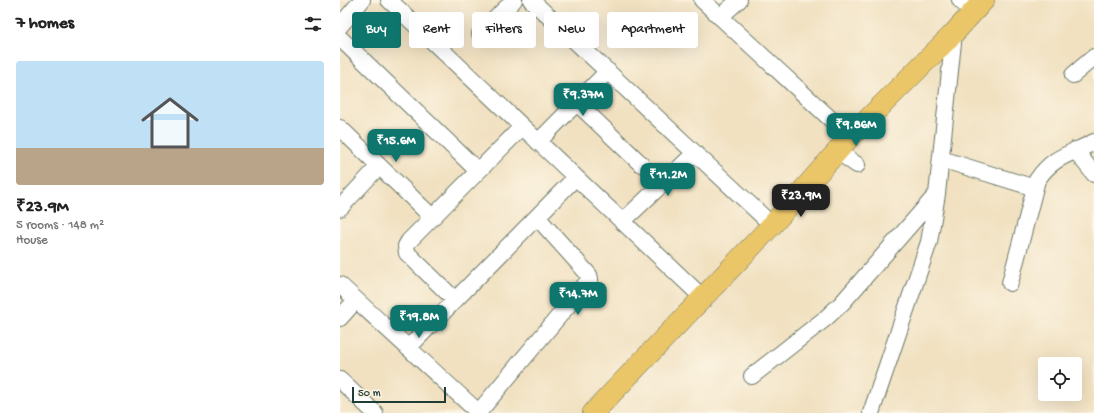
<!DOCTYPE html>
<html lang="en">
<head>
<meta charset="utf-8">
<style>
	:root { --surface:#fff; --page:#f2f2f2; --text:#222; --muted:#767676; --accent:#0f766e }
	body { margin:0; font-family:"Gochi Hand",sans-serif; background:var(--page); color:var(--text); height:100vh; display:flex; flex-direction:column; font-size:15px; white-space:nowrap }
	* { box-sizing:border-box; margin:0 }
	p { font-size:13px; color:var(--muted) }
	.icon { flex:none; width:22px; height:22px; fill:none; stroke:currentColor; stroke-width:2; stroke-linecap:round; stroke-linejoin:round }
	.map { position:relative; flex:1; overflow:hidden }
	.panel { display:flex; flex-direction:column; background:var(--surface); width:340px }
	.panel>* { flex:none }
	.hud { position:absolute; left:12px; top:12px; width:380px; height:36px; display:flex; gap:8px }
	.buttons { position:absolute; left:698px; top:357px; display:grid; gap:8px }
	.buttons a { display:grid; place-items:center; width:44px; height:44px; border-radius:4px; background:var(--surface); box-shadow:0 4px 16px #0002; font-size:20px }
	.scale { position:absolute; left:12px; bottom:10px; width:94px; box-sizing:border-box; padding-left:4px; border:2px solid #1f3d34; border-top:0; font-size:11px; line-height:14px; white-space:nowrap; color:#1f3d34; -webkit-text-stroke:3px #fcf5e5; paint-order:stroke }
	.price { position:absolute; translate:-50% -34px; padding:0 9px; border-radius:8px; background:var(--accent); color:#fff; font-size:13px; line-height:26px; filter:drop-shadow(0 1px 2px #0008) }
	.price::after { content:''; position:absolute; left:50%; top:24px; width:12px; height:9px; margin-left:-6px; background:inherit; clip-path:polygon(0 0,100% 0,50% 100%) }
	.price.current { background:#222; color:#fff }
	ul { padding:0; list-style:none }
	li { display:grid; align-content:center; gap:8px; height:212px; padding:0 16px }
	li span { display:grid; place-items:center; height:124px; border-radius:4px; color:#555 }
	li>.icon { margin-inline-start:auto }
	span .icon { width:72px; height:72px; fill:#fffc; stroke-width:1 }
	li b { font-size:17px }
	h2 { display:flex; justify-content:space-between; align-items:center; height:48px; padding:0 16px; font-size:17px }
	.chip { padding:0 14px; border-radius:4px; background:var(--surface); box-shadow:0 4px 16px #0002; font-size:14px; line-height:36px }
	.chip.current { background:var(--accent); color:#fff }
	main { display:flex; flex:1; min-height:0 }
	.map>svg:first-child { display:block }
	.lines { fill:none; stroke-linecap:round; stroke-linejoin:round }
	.minor-casing { stroke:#687665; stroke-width:18 }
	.major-casing { stroke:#687665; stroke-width:22 }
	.minor { stroke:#fff; stroke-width:16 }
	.major { stroke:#ebc669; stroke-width:21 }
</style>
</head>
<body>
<main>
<section class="panel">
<h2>7 homes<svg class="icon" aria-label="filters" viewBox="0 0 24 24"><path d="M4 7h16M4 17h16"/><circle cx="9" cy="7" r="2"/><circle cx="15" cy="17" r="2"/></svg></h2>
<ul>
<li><span style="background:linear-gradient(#bfe0f5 70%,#b9a48a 0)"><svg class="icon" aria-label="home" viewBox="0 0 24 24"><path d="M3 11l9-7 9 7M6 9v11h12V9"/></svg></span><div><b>₹23.9M</b><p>5 rooms · 148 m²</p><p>House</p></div></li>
</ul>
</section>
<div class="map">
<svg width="754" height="413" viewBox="0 0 754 413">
	<rect width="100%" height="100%" fill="#fcf5e5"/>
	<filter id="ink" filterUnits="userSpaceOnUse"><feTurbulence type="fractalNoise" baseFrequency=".025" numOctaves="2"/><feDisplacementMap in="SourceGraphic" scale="8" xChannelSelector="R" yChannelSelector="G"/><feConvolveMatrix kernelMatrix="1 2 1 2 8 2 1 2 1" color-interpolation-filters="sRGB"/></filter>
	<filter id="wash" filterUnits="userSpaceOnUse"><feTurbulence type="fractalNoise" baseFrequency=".012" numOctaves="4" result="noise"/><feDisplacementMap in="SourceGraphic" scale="16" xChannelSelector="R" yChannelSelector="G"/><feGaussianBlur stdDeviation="0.9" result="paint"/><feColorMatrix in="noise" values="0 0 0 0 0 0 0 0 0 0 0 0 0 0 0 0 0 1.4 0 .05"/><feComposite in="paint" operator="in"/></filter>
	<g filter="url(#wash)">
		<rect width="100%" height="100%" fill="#f1e1c1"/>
	</g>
	<g filter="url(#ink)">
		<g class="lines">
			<defs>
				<path id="minor" d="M49,0L362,297
					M191,0L432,225
					M362,0L510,137
					M620,0L633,12
					M380,17L399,0
					M0,26L22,0
					M140,34L174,0
					M0,38L138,171
					M733,75L754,57
					M237,103L301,164
					M0,128L92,217
					M198,142L268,71
					M735,150L754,174
					M497,151L517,165
					M601,159L695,188
					M0,208L39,166
					M282,222L355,153
					M670,283L697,180C714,155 730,155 754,142
					M0,285L139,413
					M115,300L67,253L66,246L69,241L182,127
					M0,318L16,300
					M68,348L235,178
					M412,376L486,318L502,303L597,194
					M0,380L35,413
					M138,413L250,279L249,275L197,217
					M531,413L589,242L597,194L614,33"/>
				<path id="major" d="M253,413L432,225L510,137L614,33L644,0"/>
			</defs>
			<use href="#minor" class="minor-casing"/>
			<use href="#major" class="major-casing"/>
			<use href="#minor" class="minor"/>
			<use href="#major" class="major"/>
		</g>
	</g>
</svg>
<div class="buttons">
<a><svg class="icon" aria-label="locate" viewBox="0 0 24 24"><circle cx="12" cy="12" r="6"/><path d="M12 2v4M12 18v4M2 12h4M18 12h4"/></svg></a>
</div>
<div class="scale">50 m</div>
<b class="price" style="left:243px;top:117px">₹9.37M</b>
<b class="price" style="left:516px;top:147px">₹9.86M</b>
<b class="price" style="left:56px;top:163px">₹15.6M</b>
<b class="price" style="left:328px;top:197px">₹11.2M</b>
<b class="price current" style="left:461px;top:218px">₹23.9M</b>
<b class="price" style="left:238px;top:316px">₹14.7M</b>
<b class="price" style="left:79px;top:339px">₹19.8M</b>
<div class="hud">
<a class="chip current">Buy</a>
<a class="chip">Rent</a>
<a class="chip">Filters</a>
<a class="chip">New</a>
<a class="chip">Apartment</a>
</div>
</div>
</main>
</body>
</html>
